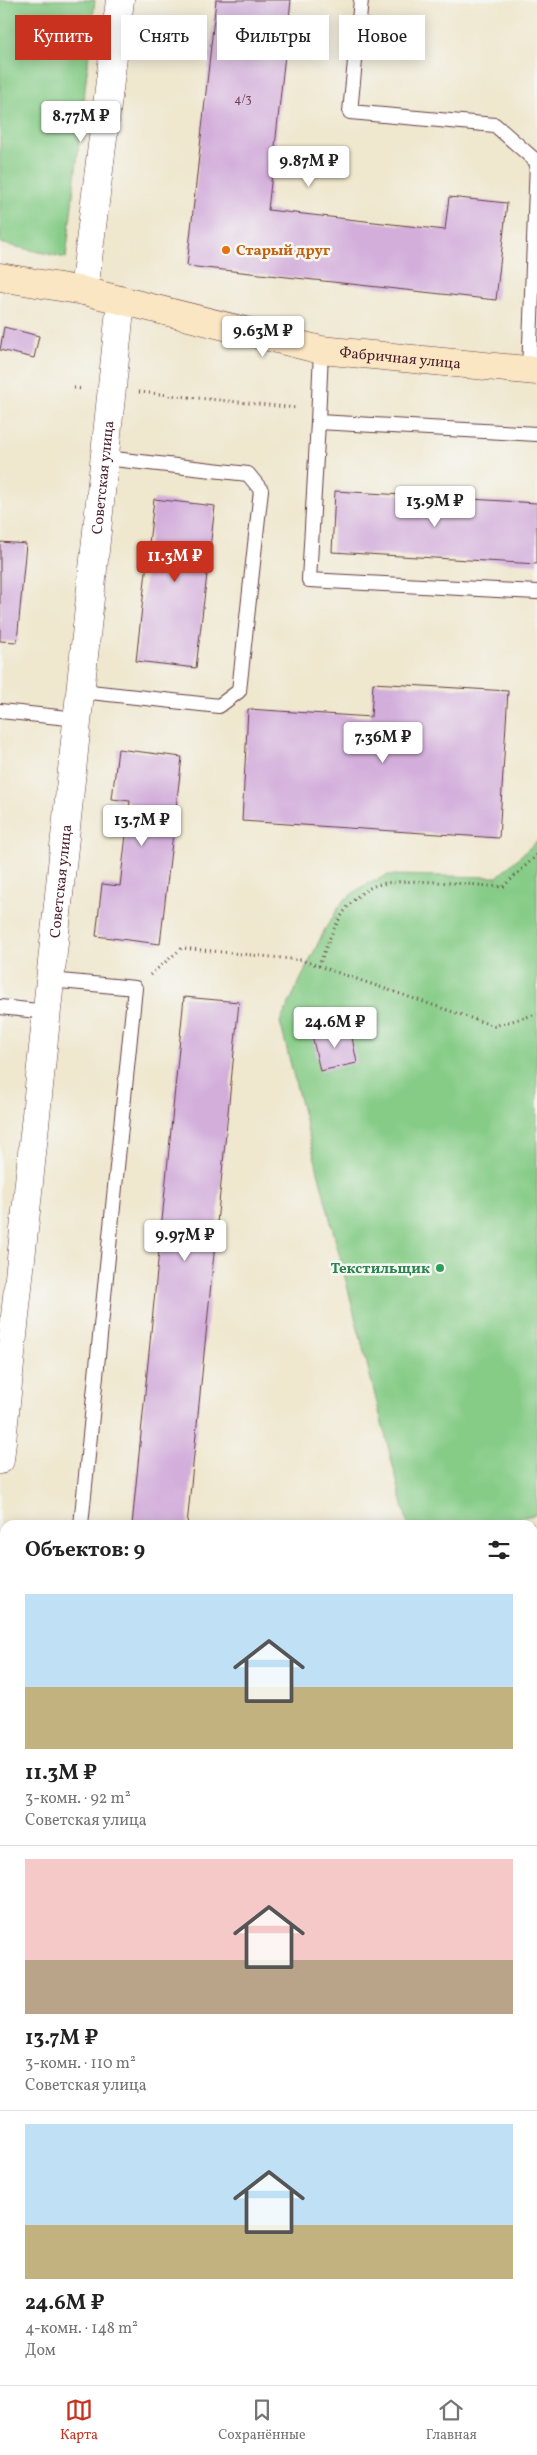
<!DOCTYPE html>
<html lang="ru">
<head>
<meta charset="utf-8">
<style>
	:root { --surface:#fff; --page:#f6f6f6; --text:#222; --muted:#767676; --line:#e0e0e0; --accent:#c8321e }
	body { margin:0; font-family:Vollkorn,serif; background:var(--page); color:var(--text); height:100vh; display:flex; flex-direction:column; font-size:19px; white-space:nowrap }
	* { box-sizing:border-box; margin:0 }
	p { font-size:16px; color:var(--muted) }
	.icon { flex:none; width:28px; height:28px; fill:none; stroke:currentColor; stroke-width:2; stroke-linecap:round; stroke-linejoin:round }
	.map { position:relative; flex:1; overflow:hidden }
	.details { position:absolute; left:0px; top:1520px; width:538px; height:865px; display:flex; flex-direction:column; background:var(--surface); border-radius:15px 15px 0 0; box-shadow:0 2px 12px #0003 }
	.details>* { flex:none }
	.guide { position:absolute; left:15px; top:15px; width:508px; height:45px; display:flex; gap:10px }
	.price { position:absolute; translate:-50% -42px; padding:0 11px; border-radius:5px; background:#fff; color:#222; font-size:16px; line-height:32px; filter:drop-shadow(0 1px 2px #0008) }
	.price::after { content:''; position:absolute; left:50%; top:30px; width:15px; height:11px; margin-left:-8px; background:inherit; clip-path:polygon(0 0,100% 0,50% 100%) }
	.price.on { background:var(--accent); color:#fff }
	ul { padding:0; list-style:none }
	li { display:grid; align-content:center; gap:10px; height:265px; padding:0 25px }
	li+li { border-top:1px solid var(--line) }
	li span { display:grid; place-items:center; height:155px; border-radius:0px; color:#555 }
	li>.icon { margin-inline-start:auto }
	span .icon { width:90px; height:90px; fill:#fffc; stroke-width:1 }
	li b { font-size:21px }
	h2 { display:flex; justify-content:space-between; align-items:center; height:60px; padding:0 25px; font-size:21px }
	.pill { padding:0 18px; border-radius:0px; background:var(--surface); box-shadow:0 2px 12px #0003; font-size:18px; line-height:45px }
	.pill.on { background:var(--accent); color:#fff }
	.tab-bar { display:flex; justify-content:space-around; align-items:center; height:70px; border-top:1px solid var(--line); background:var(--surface); font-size:14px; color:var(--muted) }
	.tab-bar a { display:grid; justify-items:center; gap:2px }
	.tab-bar .on { color:var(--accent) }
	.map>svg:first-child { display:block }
	.green { fill:#86cc87; stroke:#687659 }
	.forest { fill:#6cb074; stroke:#5b6850 }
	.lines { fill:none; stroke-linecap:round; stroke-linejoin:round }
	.stream { stroke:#74a6df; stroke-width:9 }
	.building { fill:#d3aedb }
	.lane-casing { stroke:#633d43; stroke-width:16 }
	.street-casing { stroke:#633d43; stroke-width:29 }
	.secondary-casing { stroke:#633d43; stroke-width:29 }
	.path { stroke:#633d43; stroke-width:3; stroke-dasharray:1 4; stroke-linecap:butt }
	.lane { stroke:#fff; stroke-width:14 }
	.street { stroke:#fff; stroke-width:28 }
	.secondary { stroke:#fbe6c3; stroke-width:28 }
	.food-dot { fill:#e8710a; stroke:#f6f6f2; stroke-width:2 }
	.leisure-dot { fill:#2e9e5b; stroke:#f6f6f2; stroke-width:2 }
	.labels { text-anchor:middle; stroke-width:5; stroke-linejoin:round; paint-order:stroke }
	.number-label { font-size:12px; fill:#6c4357 }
	.food-label { font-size:15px; font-weight:bold; fill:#c56008; stroke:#f6f6f2; text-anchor:start }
	.street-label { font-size:15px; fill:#4a1f2b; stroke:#f6f6f2 }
	.leisure-label { font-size:15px; font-weight:bold; fill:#27864d; stroke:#f6f6f2; text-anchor:end }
</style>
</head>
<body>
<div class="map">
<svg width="537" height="2385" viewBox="0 0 537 2385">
	<rect width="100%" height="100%" fill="#f6f6f2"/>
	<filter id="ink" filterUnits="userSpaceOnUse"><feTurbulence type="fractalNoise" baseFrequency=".02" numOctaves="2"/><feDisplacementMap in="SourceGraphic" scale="10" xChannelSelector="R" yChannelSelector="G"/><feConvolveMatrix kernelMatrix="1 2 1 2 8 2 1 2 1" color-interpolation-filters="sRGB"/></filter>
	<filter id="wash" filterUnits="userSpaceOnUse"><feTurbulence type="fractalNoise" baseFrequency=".0096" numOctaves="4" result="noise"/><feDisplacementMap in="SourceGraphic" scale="20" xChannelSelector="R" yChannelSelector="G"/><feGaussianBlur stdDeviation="1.12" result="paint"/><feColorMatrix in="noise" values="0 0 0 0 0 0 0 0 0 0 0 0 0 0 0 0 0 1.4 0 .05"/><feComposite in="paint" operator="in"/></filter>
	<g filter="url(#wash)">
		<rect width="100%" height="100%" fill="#efe7ce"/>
		<path class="green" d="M0,0H95L66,258L0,243Z
			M537,841V1514L492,1525H408L280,1022L325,929L343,901L363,886L388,875L497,877Z"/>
		<path class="forest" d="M533,2327L537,2331V2385H105L120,2380H532Z"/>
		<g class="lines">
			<path class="stream" d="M532,2281L537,2280
				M240,2385L251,2380"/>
		</g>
		<g id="blocks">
			<path class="building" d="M216,0H291L268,210L445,230L449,197L507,203L496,300L187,266Z
				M4,327L39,336L34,358L0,350Z
				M335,491L537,503V564L332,552Z
				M154,499L215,506L196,668L136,661Z
				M0,542L26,544L17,642L0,641Z
				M373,683L508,691L499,838L242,821L248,709L371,717Z
				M118,749L182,757L160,944L96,936L102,884L120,886L130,801L112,799Z
				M184,997L239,1002L187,1525H132Z
				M350,1027L357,1063L320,1071L312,1035Z"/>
		</g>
	</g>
	<g filter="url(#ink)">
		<use href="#blocks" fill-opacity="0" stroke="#633d43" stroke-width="1"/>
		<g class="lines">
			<defs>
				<path id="lane" d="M361,0L350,112L495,125L537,162L529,371
					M321,350L318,422L537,434
					M318,422L309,580L537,592
					M81,691L219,706L239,691L261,490L248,474L105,458
					M0,711L78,719
					M50,980L135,988L81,1525
					M0,1007L47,1012
					M0,1606H5"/>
				<g id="street">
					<path d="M84,291L120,0"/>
					<path id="s1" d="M0,1460L121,301"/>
					<path d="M532,1752L537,1751"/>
					<path d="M532,1930L537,1929"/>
					<path d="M0,2119L5,2118"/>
				</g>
				<g id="secondary">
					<path id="s2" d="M0,277L84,291L321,350L537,371"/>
				</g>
			</defs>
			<use href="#lane" class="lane-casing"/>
			<use href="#street" class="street-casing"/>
			<use href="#secondary" class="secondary-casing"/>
			<path class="path" d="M74,388L83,389
				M139,392L297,408
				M319,966C329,938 343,899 374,886C400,876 472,885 503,887L537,855
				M150,975L182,948L301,960L494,1026L537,1014
				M532,1525L537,1524"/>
			<use href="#lane" class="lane"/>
			<use href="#street" class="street"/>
			<use href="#secondary" class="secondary"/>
		</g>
	</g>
	<circle class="food-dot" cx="226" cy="250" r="5"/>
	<circle class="leisure-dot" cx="440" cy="1268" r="5"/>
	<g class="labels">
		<g class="number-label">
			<text x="243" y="103">4/3</text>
		</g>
		<g class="food-label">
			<text x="236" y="255">Старый друг</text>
		</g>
		<g class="street-label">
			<text dy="5" stroke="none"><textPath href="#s2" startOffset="409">Фабричная улица</textPath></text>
			<text dy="5" stroke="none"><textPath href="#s1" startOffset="988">Советская улица</textPath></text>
			<text dy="5" stroke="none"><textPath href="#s1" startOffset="582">Советская улица</textPath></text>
		</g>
		<g class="leisure-label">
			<text x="430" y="1273">Текстильщик</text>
		</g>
	</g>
</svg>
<b class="price" style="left:81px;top:143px">8.77M ₽</b>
<b class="price" style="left:309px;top:188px">9.87M ₽</b>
<b class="price" style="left:263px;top:358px">9.63M ₽</b>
<b class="price" style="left:435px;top:528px">13.9M ₽</b>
<b class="price on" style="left:175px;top:583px">11.3M ₽</b>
<b class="price" style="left:383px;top:764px">7.36M ₽</b>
<b class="price" style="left:142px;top:847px">13.7M ₽</b>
<b class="price" style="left:335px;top:1049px">24.6M ₽</b>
<b class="price" style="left:185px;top:1262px">9.97M ₽</b>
<div class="guide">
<a class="pill on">Купить</a>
<a class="pill">Снять</a>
<a class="pill">Фильтры</a>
<a class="pill">Новое</a>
</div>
<section class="details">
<h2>Объектов: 9<svg class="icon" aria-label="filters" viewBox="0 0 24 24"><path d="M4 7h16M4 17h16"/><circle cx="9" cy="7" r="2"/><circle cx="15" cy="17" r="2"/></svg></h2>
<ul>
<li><span style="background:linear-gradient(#bfe0f5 60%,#c2b280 0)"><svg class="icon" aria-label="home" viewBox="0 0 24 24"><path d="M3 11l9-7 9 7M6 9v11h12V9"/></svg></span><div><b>11.3M ₽</b><p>3-комн. · 92 m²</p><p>Советская улица</p></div></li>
<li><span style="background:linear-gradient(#f6c9c9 65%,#b9a48a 0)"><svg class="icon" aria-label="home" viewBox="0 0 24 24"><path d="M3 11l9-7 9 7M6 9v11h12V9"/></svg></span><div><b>13.7M ₽</b><p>3-комн. · 110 m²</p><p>Советская улица</p></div></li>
<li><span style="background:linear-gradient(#bfe0f5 65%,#c2b280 0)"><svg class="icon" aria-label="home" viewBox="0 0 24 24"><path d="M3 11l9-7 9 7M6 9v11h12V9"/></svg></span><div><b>24.6M ₽</b><p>4-комн. · 148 m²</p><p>Дом</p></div></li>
</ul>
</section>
</div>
<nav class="tab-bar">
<a class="on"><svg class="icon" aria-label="map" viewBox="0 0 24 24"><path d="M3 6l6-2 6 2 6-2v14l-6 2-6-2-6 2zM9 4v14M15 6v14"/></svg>Карта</a>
<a><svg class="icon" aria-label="saved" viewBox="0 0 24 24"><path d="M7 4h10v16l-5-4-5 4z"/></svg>Сохранённые</a>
<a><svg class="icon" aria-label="home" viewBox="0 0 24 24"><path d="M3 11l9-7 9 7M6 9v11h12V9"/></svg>Главная</a>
</nav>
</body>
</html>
